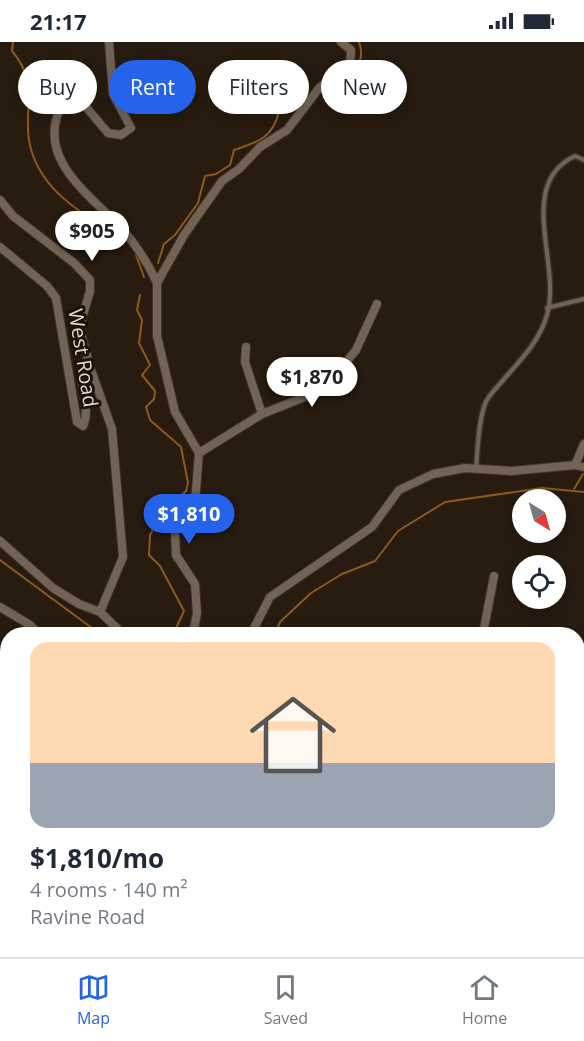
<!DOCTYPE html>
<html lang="en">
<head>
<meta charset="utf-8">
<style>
	:root { --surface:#fff; --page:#f2f2f3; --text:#1f2937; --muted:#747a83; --line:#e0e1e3; --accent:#2563eb }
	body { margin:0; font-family:"Open Sans",sans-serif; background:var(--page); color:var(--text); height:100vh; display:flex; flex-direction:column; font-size:22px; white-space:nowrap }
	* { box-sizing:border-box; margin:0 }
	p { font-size:20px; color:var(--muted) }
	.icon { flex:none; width:33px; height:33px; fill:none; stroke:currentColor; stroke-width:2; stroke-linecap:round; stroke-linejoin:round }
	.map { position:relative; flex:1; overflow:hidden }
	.sheet { position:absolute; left:0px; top:585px; width:585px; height:330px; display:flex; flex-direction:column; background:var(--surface); border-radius:24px 24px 0 0; box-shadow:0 3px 15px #0003 }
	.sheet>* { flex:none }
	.guide { position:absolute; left:18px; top:18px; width:549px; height:54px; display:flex; gap:12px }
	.needle { width:39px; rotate:143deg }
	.buttons { position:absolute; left:512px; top:447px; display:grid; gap:12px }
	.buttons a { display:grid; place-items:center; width:54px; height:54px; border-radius:50%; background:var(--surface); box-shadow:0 3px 15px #0003; font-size:30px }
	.price { position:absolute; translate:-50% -51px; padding:0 14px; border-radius:21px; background:#fff; color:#222; font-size:20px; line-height:39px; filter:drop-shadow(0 2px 3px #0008) }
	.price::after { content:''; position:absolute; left:50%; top:36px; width:18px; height:14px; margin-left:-9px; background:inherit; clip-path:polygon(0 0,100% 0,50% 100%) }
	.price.current { background:var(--accent); color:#fff }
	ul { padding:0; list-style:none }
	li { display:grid; align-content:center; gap:12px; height:318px; padding:0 30px }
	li+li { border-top:2px solid var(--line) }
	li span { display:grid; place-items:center; height:186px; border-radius:18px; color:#555 }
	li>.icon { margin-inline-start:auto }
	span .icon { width:108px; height:108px; fill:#fffc; stroke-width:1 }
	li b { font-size:26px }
	.chip { padding:0 21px; border-radius:27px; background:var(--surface); box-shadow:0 3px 15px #0003; font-size:21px; line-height:54px }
	.chip.current { background:var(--accent); color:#fff }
	.status { display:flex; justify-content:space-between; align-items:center; height:42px; padding:0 30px; background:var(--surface); direction:ltr }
	.status svg { height:16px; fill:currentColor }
	.tab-bar { display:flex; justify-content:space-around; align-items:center; height:84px; border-top:2px solid var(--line); background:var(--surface); font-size:16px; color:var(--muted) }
	.tab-bar a { display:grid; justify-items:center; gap:3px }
	.tab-bar .current { color:var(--accent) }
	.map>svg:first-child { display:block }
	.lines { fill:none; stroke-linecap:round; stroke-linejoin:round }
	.stream { stroke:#8e5a1b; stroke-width:2 }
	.service-casing { stroke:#3e342d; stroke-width:7 }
	.minor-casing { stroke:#3e342d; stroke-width:10 }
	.primary-casing { stroke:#3e342d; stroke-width:15 }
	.service { stroke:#726355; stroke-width:4 }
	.minor { stroke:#726355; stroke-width:8 }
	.primary { stroke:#9a6d3b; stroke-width:12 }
	.labels { text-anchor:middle; stroke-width:6; stroke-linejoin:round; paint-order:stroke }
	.street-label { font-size:20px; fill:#dfd6ce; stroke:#1e1207 }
</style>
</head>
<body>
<div class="status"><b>21:17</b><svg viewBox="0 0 49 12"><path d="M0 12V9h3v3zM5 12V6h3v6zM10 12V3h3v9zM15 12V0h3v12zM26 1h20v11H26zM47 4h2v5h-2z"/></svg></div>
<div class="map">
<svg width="584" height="915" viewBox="0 0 584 915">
	<rect width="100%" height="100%" fill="#281b0f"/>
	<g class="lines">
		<path class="stream" d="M13,0L12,9C35,36 27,55 28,88C30,135 67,163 104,185
			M328,48C347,37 368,26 359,0
			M136,213L144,235
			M158,221L164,202L175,193L198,161L205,134L216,132L230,123L234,108C258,100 273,96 279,69L299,57
			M140,253L137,268L142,278L139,301L150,323L142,333L155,349L154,357L146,365L150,378L181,405L188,441L186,449L161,473L150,493L149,513L160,524L184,569L177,584L178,592
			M574,447L583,432
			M0,518L100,592
			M275,592L280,580L311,551L342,532L375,519L398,489L445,460L542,446L584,450
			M84,915L85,908"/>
		<defs>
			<path id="service" d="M547,266L584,257
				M476,426C478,406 478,381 485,362C488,353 498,345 504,337C521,318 540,298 547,273C562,223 515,142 575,114L584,118"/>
			<path id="minor" d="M109,0L113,52L131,86L121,93L108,91L80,58C69,56 63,58 59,69C38,120 93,155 122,187C137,204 148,221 157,241
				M0,158L13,174L74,221L90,238V249L82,276L81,291L90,325
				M0,205L47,244L56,256L77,380L83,384C91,367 80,347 81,329L85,325H90L112,387L123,515L100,570
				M246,305L245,320L262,372
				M199,411L262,372L307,354L331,338L356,308L377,262
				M575,423L584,402
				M0,499L53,546L79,562L100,570L123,592
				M0,565L30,583L39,592
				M193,592L197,571L195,542L176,513L175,490L195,460L199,411L175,370L157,294V241L184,193L222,139L239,127L260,105L287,88L320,45L350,25L351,8L341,0
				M251,592L270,555L372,485L399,448L433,432L465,426L512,429L575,423L584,425
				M483,592L494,534
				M8,652C1,660 3,666 8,675
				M519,908L520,915
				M57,915L63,908
				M483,915L493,908"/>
			<path id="primary" d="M578,821L584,820
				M578,847L584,846
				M228,915L249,908
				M274,915L293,908"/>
		</defs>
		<use href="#service" class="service-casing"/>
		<use href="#minor" class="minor-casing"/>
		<use href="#primary" class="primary-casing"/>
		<use href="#service" class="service"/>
		<use href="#minor" class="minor"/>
		<use href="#primary" class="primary"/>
	</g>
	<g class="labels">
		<g class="street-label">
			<text transform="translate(83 316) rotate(81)" y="7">West Road</text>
		</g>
	</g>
</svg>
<div class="buttons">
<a><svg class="needle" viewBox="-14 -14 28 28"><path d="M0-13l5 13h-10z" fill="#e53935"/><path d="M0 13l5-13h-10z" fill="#747a83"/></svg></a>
<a><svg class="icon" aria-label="locate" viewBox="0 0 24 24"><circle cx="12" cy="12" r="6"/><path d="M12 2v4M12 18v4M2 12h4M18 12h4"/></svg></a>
</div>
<b class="price" style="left:92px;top:220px">$905</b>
<b class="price" style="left:312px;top:366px">$1,870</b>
<b class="price current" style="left:189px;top:503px">$1,810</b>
<div class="guide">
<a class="chip">Buy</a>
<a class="chip current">Rent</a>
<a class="chip">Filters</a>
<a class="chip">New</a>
</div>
<section class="sheet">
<ul>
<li><span style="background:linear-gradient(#ffd9b3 65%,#9aa5b1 0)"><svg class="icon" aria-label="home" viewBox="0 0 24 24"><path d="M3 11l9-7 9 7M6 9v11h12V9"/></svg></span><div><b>$1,810/mo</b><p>4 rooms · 140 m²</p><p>Ravine Road</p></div></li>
</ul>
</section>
</div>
<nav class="tab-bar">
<a class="current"><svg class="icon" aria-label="map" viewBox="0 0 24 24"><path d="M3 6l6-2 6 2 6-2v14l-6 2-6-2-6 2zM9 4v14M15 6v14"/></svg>Map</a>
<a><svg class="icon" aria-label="saved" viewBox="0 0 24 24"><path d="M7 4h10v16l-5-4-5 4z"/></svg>Saved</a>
<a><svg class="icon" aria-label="home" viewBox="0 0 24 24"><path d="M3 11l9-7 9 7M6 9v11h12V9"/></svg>Home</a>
</nav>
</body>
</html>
